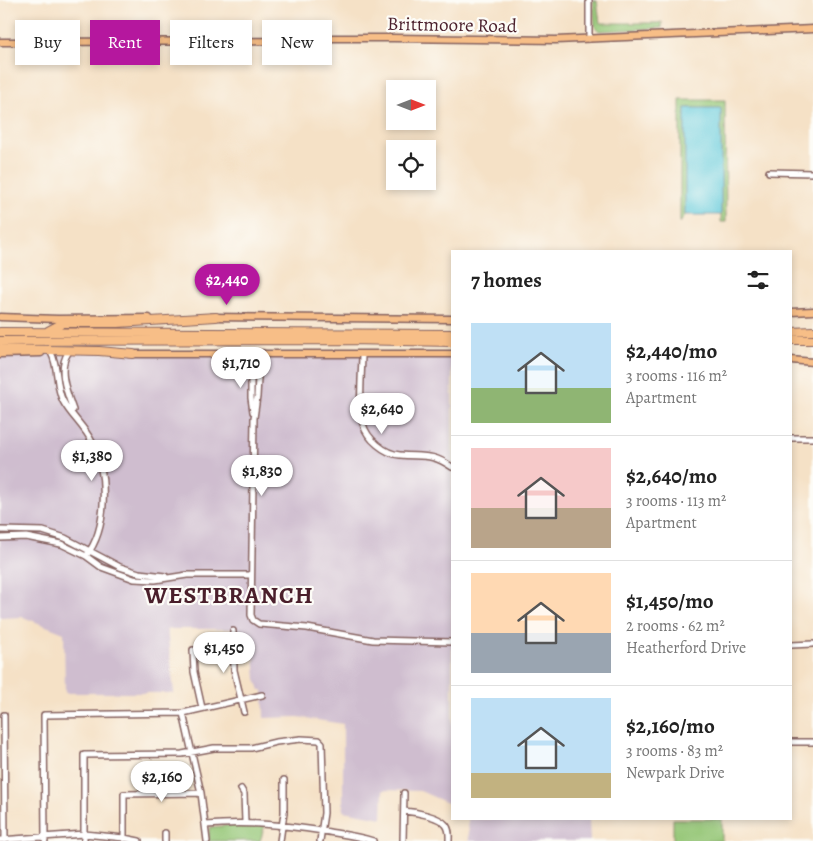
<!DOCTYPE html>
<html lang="en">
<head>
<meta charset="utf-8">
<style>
	:root { --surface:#fff; --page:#f2f2f2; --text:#222; --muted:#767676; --line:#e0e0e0; --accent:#b5179e }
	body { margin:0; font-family:Alegreya,serif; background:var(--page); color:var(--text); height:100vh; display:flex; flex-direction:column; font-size:19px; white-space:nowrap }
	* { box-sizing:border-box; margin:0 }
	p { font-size:16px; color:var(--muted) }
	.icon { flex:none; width:28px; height:28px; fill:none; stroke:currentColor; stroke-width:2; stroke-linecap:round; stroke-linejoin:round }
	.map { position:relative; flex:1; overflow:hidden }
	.side { position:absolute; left:451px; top:250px; width:341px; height:570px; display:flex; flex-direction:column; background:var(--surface); border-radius:0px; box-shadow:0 2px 8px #0003 }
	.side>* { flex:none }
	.hud { position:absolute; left:15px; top:20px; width:361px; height:45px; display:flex; gap:10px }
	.needle { width:32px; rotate:90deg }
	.buttons { position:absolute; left:386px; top:80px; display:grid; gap:10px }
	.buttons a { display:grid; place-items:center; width:50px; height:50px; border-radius:0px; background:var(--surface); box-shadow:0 2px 8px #0003; font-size:25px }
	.price { position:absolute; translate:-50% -42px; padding:0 11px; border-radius:18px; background:#fff; color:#222; font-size:16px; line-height:32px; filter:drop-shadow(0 1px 2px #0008) }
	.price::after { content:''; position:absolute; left:50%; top:30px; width:15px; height:11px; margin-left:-8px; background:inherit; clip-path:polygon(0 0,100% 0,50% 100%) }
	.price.on { background:var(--accent); color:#fff }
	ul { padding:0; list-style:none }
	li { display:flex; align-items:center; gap:15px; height:125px; padding:0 20px }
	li+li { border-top:1px solid var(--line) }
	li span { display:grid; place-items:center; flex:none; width:140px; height:100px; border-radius:0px; color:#555 }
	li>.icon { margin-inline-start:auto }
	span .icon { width:60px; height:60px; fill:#fffc; stroke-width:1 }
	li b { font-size:21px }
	h2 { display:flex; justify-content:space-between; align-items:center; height:60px; padding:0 20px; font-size:21px }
	.tag { padding:0 18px; border-radius:0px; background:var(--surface); box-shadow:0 2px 8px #0003; font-size:18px; line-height:45px }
	.tag.on { background:var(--accent); color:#fff }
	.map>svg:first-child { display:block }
	.industrial { fill:#cfbdcf }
	.green { fill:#94c676; stroke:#6f7250 }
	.water { fill:#5fc9da; stroke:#547482 }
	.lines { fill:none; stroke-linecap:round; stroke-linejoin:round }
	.minor-casing { stroke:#866361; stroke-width:8 }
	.major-casing { stroke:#866361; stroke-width:9 }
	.highway-casing { stroke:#866361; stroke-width:10 }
	.minor { stroke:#fff; stroke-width:5 }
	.major { stroke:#f7be87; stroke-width:6 }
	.highway { stroke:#f7be87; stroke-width:8 }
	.labels { text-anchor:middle; stroke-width:4.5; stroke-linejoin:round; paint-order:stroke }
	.street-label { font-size:19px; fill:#4a1f2b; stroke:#fdfcf7 }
	.district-label { font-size:24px; font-weight:bold; letter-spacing:1px; fill:#4a1f2b; stroke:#fdfcf7 }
</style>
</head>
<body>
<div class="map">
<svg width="813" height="841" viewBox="0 0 813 841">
	<rect width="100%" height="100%" fill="#fdfcf7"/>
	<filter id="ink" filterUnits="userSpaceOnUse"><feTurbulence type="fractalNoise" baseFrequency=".02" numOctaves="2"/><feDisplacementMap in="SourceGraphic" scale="10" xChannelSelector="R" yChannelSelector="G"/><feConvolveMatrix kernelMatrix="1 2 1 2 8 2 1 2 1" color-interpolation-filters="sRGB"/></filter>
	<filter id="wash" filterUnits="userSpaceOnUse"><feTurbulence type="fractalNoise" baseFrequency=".0096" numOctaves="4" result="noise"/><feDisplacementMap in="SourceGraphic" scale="20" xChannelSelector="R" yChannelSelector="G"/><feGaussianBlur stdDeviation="1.12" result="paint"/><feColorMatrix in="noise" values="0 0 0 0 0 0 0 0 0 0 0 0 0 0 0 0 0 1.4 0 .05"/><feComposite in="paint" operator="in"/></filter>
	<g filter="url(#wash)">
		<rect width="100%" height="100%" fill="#f5e1c6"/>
		<path class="industrial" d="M68,353L452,354V805L420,791L383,790L382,818L343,811V724L298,717L264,718L263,690H260L256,679L254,656L253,653L239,652V629H167L174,693H65L64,633L23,617L0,618V354Z
			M468,819H589L590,841H469Z"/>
		<path class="green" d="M593,0L597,1L600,23H658L662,22V28L599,31L595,27Z
			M680,100H725L726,222H721V108H685V215L680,223Z
			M673,819H722V841H673Z
			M234,825H265L260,841H209V830L211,827Z"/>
		<path class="water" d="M685,108H721V215H685Z"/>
	</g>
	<g filter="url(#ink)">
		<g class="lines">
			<defs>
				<path id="minor" d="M589,39V0
					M769,172L813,173
					M51,353C59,366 55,386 63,401C71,416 85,427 92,442C108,472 108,529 86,556
					M68,353C57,369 67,393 73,410
					M247,353L251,358V398L253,412
					M263,353L259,359L257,397L254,418L251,615L253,620L259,624L307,628L373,640L452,642
					M362,354C362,371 358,410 363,424C367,439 385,454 400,455C423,457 432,453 452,467
					M791,438H813
					M0,530L43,531L65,538L120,567L139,573L165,576
					M0,538L26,537L61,544L86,556L101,567L134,579L155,580L187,575H251
					M233,631L234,670L244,712
					M791,645L813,644
					M193,650L194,672L202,708
					M183,713L201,793L207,841
					M4,715L5,841
					M791,742H813
					M241,789L244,794L245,822
					M404,811C415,812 439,816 446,825C450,830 449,835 449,841
					M206,825C246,821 283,825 323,831C340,834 357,836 373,841
					M124,839V794L201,793
					M0,840L84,834L124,838L139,841
					M45,841L44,715L183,713L262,695
					M84,841V755L182,754L214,748H251L276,742L301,739L319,740L322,743L324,813L320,841
					M165,841V833
					M280,841L284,813V780
					M403,841L404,793"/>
				<path id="major" d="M0,42L314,41L333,38H393L556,40L813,29
					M791,312L813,311
					M0,317L58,319L149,318
					M211,317L452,319
					M0,354L41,353
					M129,354H452
					M791,360L813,362"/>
				<path id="highway" d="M48,331L63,323H118L216,317
					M0,332L452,334
					M791,332L813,331
					M791,340H813
					M0,341L350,340L452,342
					M0,349L99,351L133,354"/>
			</defs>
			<use href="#minor" class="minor-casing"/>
			<use href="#major" class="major-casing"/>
			<use href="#highway" class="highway-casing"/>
			<use href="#minor" class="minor"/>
			<use href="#major" class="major"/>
			<use href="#highway" class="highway"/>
		</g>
	</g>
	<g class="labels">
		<g class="street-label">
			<text transform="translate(452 24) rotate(1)" y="7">Brittmoore Road</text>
		</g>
		<g class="district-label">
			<text x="229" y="603">WESTBRANCH</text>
		</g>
	</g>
</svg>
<div class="buttons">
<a><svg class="needle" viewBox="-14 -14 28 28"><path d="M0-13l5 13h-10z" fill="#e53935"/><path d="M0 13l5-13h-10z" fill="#767676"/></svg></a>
<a><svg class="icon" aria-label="locate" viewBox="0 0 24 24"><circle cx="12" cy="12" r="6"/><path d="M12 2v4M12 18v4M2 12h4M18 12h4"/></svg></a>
</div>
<b class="price on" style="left:227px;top:306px">$2,440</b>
<b class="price" style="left:241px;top:389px">$1,710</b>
<b class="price" style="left:382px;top:435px">$2,640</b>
<b class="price" style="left:92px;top:482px">$1,380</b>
<b class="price" style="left:262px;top:497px">$1,830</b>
<b class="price" style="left:224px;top:674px">$1,450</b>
<b class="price" style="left:162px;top:803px">$2,160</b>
<div class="hud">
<a class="tag">Buy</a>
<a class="tag on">Rent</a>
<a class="tag">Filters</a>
<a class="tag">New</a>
</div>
<section class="side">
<h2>7 homes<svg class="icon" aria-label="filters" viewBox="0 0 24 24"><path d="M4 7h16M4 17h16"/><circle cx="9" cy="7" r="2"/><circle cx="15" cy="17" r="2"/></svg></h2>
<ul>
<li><span style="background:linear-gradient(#bfe0f5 65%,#8fb573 0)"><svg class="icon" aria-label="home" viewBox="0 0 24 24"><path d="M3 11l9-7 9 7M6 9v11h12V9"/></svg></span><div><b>$2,440/mo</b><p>3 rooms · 116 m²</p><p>Apartment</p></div></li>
<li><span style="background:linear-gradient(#f6c9c9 60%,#b9a48a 0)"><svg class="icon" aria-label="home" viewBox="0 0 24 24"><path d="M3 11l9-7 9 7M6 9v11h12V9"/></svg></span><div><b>$2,640/mo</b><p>3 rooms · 113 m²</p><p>Apartment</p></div></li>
<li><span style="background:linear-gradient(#ffd9b3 60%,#9aa5b1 0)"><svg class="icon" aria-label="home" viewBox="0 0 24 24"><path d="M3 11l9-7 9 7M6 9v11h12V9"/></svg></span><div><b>$1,450/mo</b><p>2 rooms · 62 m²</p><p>Heatherford Drive</p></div></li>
<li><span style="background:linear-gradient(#bfe0f5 75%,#c2b280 0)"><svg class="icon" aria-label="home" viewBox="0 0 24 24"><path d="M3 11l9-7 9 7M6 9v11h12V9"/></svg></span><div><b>$2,160/mo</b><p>3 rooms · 83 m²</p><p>Newpark Drive</p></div></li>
</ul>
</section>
</div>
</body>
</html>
